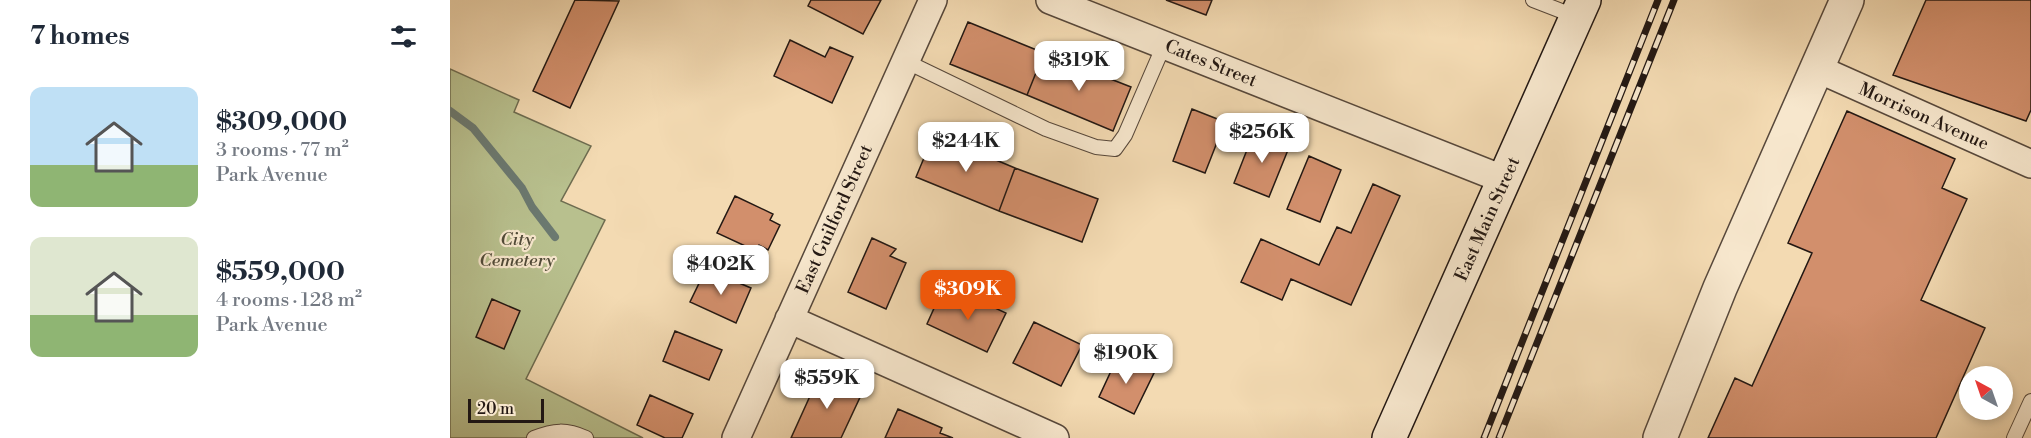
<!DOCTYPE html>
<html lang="en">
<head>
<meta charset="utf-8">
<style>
	:root { --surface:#fff; --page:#f6f6f7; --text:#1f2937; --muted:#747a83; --accent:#ea580c }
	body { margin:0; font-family:"Libre Bodoni",serif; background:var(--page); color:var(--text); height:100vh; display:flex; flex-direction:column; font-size:22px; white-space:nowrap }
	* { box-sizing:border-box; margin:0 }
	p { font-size:20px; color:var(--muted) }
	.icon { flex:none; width:33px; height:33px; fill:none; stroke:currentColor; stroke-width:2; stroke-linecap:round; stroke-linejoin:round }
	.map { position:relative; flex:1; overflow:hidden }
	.drawer { display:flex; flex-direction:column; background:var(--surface); width:450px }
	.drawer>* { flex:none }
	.needle { width:39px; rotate:320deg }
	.fabs { position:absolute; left:1509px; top:366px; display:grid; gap:12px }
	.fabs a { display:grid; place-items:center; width:54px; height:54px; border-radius:50%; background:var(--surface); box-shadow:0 3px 9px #0003; font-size:30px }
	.scale { position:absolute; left:18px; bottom:15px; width:76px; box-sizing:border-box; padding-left:6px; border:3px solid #231813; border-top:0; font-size:16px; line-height:21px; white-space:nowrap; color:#231813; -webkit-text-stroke:4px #f7e7cd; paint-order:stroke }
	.price { position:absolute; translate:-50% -51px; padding:0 14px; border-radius:12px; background:#fff; color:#222; font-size:20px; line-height:39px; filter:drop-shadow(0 2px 3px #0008) }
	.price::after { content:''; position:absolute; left:50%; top:36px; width:18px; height:14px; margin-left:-9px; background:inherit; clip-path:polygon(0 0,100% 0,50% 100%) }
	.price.on { background:var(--accent); color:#fff }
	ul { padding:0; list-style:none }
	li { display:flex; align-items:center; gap:18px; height:150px; padding:0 30px }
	li span { display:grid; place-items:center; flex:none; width:168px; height:120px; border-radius:12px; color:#555 }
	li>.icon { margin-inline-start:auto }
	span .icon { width:72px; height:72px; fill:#fffc; stroke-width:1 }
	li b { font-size:26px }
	h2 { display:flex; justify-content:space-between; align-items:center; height:72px; padding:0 30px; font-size:26px }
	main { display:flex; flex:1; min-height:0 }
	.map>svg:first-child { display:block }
	.green { fill:#b8c08e; stroke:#6e6c50; stroke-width:1.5 }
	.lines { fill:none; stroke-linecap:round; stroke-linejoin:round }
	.stream { stroke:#6b7970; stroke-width:8 }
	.building { fill:#d28f6c; stroke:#231813; stroke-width:1.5 }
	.service-casing { stroke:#57483b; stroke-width:16 }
	.minor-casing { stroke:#57483b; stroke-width:30 }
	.tertiary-casing { stroke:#57483b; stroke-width:36 }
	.secondary-casing { stroke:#231813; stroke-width:36 }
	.service { stroke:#f7e7cd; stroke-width:14 }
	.minor { stroke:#f7e7cd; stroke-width:27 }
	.tertiary { stroke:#f7e7cd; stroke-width:33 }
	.secondary { stroke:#f7e7cd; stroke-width:33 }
	.rail-casing { stroke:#231813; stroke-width:7 }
	.rail { stroke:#f7e7cd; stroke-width:4.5; stroke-dasharray:14; stroke-linecap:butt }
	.labels { text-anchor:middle; stroke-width:4.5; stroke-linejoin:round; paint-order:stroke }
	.street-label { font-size:18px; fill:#231813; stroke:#f7e7cd }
	.park-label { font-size:18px; font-style:italic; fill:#504a38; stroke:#f7e7cd }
</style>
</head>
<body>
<main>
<section class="drawer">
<h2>7 homes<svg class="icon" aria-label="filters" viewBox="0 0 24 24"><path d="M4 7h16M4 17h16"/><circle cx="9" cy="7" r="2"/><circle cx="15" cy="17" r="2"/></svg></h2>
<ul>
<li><span style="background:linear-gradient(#bfe0f5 65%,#8fb573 0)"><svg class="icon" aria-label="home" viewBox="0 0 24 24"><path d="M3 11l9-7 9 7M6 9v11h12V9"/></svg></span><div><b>$309,000</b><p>3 rooms · 77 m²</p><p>Park Avenue</p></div></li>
<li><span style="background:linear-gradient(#dfe7d0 65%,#8fb573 0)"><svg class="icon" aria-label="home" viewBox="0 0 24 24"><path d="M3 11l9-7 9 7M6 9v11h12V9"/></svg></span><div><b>$559,000</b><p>4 rooms · 128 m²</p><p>Park Avenue</p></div></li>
</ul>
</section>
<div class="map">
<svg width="1581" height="438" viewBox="0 0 1581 438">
	<rect width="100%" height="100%" fill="#f3dab2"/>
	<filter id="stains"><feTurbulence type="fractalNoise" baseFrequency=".00333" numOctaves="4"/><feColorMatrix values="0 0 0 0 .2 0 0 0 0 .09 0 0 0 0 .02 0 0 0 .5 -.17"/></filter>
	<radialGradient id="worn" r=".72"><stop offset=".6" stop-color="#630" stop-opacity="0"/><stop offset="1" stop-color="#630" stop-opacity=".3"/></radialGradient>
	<path class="green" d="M0,69L69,100L64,112L141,146L111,201L155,220L76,379L193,438H0Z"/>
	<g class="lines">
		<path class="stream" d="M0,111L23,128L72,188L82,207L105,237"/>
	</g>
	<path class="building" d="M125,0L169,1L120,108L83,91Z
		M361,0H431L413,34L358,6Z
		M716,0H762L756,15Z
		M1476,0H1581V110L1576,121L1443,75Z
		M518,22L594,53L577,95L500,64Z
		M340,40L375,57L380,47L403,57L382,103L324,76Z
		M594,53L681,87L663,131L577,95Z
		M742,109L775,122L755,173L723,161Z
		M1397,111L1505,159L1492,188L1517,199L1471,300L1535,328L1486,438H1258L1285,378L1302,386L1362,253L1338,243Z
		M804,132L840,145L819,197L784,183Z
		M484,134L565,168L549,211L466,177Z
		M859,156L891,170L870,222L837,209Z
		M565,168L648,199L632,242L549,211Z
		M923,184L950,196L901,305L841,279L832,300L791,282L811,239L869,265L887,227L901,233Z
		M285,196L323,214L320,220L330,225L318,250L309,245L306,251L267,233Z
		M422,238L446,249L440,256L456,263L436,309L398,292Z
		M256,269L301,288L286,323L240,302Z
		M515,294L556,313L537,352L477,324L490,295L511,304Z
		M42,299L70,311L54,349L26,337Z
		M584,322L632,345L611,386L563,363Z
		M225,331L272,350L259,380L213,361Z
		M668,356L704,373L684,414L649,397Z
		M370,374L412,393L391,438H341Z
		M200,395L243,414L232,438H215L187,425Z
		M448,409L492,428L490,433L503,438H435Z"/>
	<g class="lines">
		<defs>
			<path id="service" d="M1083,0L1127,17
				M455,61L596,129L646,147L665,149L675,135L714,45
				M84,438C104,430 116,429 136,438
				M1564,438L1581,401"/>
			<path id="minor" d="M600,0L1055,180
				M1366,68L1581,164
				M339,319L605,438
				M286,438L483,0"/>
			<path id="tertiary" d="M1210,438L1270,288L1397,0"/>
			<path id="secondary" d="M939,438L1134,0"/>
		</defs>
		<use href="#service" class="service-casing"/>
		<use href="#minor" class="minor-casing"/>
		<use href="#tertiary" class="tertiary-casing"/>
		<use href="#secondary" class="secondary-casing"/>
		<use href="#service" class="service"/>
		<use href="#minor" class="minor"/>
		<use href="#tertiary" class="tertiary"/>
		<use href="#secondary" class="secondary"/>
		<defs>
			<path id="rail" d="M1034,438L1208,0
				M1049,438L1224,0"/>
		</defs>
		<use href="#rail" class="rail-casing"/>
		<use href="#rail" class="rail"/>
	</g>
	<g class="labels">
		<g class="street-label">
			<text transform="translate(761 63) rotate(22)" y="6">Cates Street</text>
			<text transform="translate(1474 116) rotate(24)" y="6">Morrison Avenue</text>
			<text transform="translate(384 219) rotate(-66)" y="6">East Guilford Street</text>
			<text transform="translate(1037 219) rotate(-66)" y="6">East Main Street</text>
		</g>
		<g class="park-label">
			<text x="67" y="245">City<tspan x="67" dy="21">Cemetery</tspan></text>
		</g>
	</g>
	<rect width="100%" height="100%" filter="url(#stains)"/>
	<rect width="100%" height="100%" fill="url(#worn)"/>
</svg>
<div class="fabs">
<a><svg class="needle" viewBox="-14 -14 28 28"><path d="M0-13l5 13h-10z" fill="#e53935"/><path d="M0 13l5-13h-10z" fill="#747a83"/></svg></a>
</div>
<div class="scale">20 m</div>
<b class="price" style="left:629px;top:92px">$319K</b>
<b class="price" style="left:812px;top:164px">$256K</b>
<b class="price" style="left:516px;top:173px">$244K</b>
<b class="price" style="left:271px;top:296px">$402K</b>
<b class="price on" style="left:518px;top:321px">$309K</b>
<b class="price" style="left:676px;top:385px">$190K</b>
<b class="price" style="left:377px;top:410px">$559K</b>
</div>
</main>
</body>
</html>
